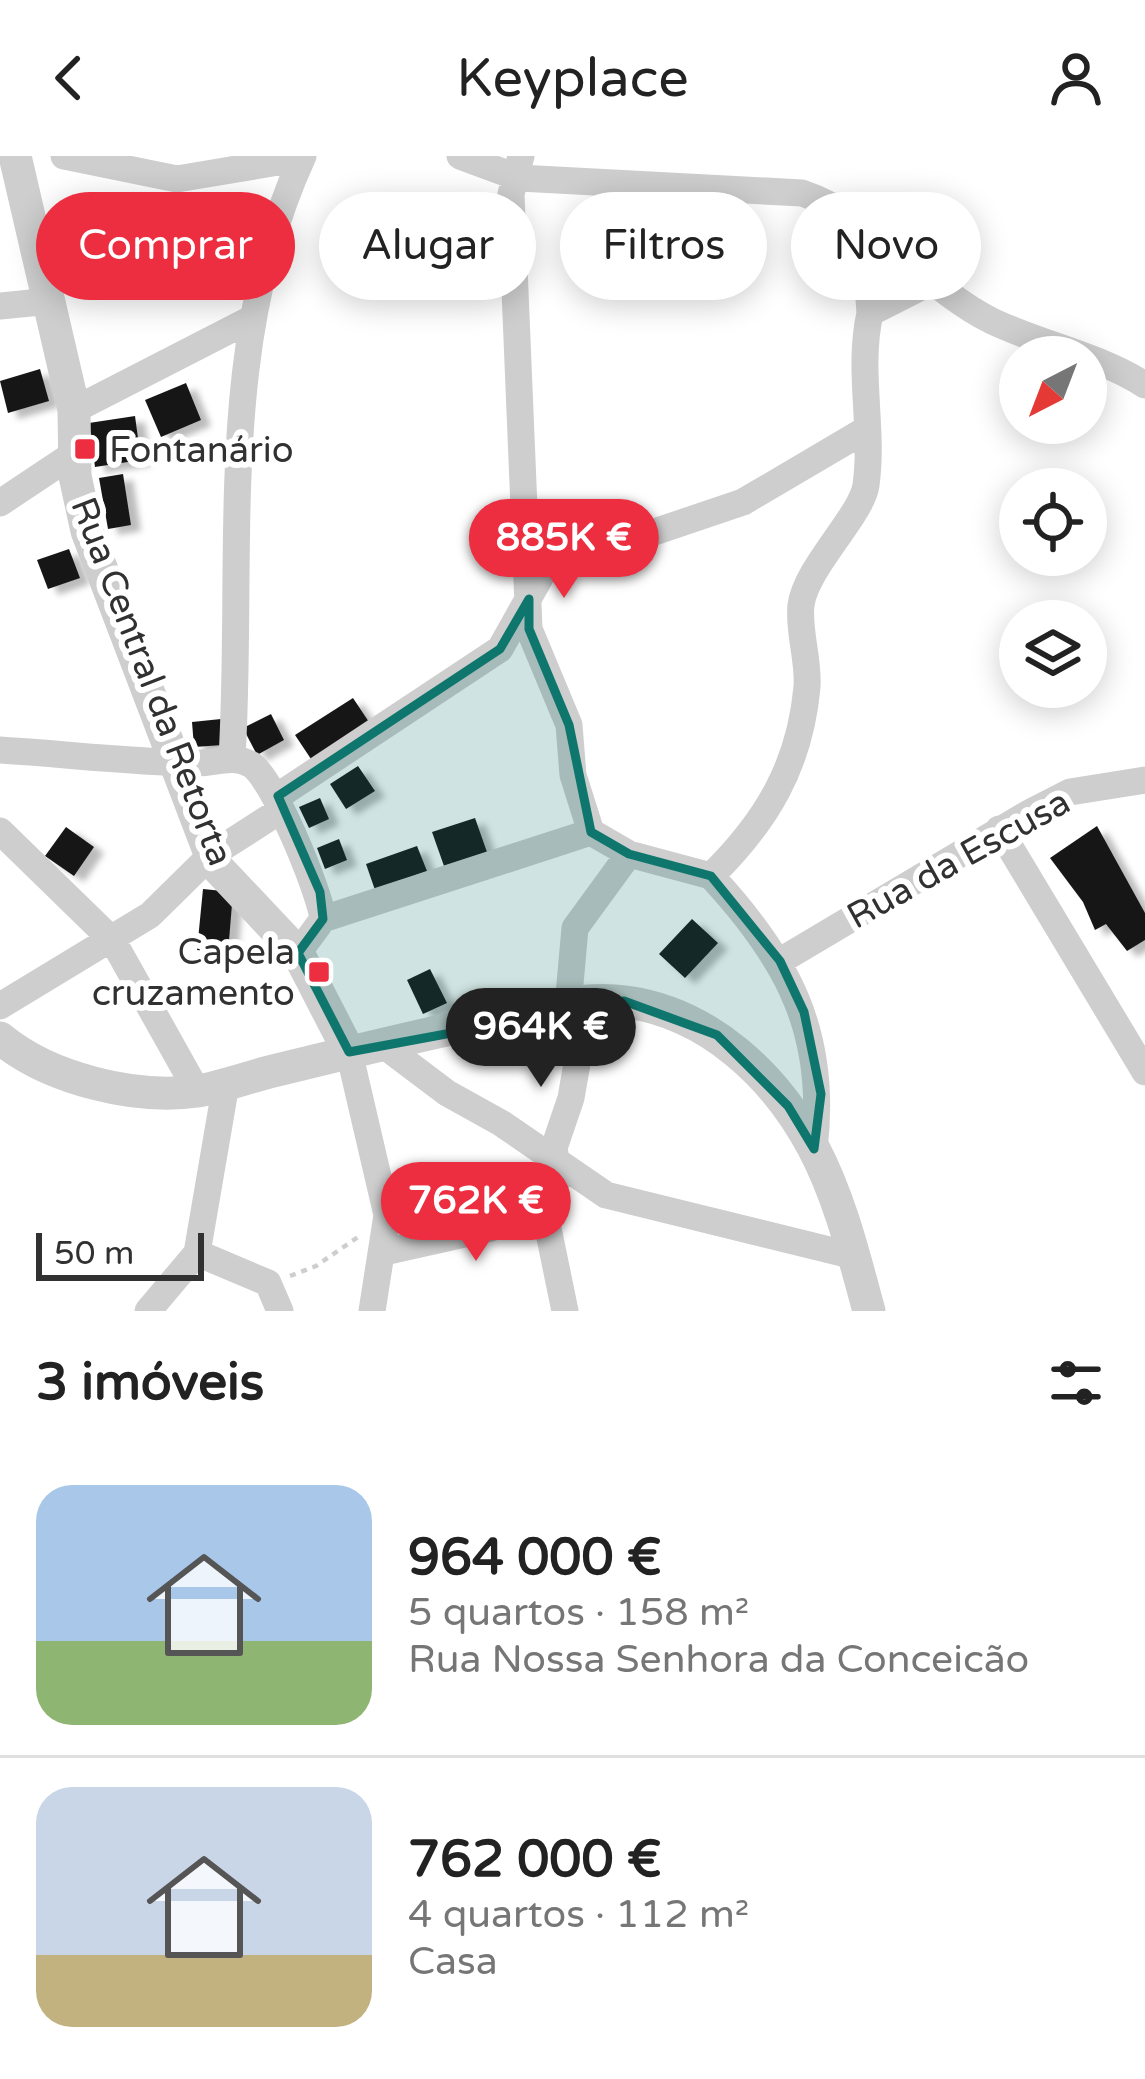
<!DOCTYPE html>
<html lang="pt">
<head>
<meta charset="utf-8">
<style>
	:root { --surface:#fff; --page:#f6f6f6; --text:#222; --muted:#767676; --line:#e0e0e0; --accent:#ed2e41 }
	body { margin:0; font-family:"Varela Round",sans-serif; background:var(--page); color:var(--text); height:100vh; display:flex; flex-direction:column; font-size:45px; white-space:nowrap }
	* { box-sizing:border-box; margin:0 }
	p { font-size:39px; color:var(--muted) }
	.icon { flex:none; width:66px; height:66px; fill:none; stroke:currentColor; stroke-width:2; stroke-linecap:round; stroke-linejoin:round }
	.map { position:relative; height:1155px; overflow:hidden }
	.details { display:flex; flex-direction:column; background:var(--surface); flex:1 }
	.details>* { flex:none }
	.guide { position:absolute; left:36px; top:36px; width:1074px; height:108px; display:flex; gap:24px }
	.needle { width:78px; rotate:222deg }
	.controls { position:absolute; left:999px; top:180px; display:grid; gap:24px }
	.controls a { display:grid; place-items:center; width:108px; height:108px; border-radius:50%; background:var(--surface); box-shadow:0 6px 30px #0003; font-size:60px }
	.scale { position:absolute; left:36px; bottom:30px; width:168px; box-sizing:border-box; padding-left:12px; border:6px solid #313131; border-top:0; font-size:33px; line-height:42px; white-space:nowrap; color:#313131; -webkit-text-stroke:9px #fff; paint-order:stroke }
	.price { position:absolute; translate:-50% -102px; padding:0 27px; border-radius:42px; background:var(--accent); color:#fff; font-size:39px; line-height:78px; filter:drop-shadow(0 3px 6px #0008) }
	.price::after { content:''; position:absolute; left:50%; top:72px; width:36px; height:27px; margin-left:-18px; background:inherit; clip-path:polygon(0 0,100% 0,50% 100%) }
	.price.selected { background:#222; color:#fff }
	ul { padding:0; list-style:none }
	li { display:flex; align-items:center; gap:36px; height:300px; padding:0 36px }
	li+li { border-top:3px solid var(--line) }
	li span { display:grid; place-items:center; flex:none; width:336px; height:240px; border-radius:36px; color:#555 }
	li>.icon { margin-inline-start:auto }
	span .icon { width:144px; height:144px; fill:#fffc; stroke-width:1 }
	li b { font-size:51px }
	h2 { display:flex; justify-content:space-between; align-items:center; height:144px; padding:0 36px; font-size:51px }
	.tag { padding:0 42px; border-radius:54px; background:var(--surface); box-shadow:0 6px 30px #0003; font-size:42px; line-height:108px }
	.tag.selected { background:var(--accent); color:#fff }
	header { display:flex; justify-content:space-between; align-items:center; height:156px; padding:0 36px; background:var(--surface); font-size:54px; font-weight:600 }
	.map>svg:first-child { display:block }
	.building { fill:#181818; filter:url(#shadow) }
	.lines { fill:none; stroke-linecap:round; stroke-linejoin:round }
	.path { stroke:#cecece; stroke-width:4.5; stroke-dasharray:6 6; stroke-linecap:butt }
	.minor { stroke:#cecece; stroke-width:27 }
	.tertiary { stroke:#cecece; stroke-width:33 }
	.marked { fill:#0f766e; fill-opacity:0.2; stroke:#0f766e; stroke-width:9; stroke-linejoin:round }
	.poi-dot { fill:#ed2e41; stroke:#fff; stroke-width:4.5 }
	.labels { text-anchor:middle; stroke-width:12; stroke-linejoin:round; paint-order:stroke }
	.poi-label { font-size:36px; fill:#313131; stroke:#fff; text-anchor:start }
	.street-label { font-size:36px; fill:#313131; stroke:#fff }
</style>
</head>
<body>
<header><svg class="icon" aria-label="back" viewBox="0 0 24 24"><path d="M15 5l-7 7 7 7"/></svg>Keyplace<svg class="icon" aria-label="person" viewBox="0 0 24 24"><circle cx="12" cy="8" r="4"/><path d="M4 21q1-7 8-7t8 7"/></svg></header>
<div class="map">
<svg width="1145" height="1155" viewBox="0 0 1145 1155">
	<defs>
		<filter id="shadow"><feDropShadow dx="10" dy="6" stdDeviation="3" flood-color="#0004"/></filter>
	</defs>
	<rect width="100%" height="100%" fill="#fff"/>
	<path class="building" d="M84,68L90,105L63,110L56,74Z
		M40,213L49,245L8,257L0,225Z
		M186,227L201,264L161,281L145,244Z
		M135,260L141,304L95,311L89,267Z
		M123,318L131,369L108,373L99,322Z
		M69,393L80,422L48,433L37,404Z
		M353,542L369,566L311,603L295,579Z
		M271,558L284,584L257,599L243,572Z
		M221,563L223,589L194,591L192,566Z
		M358,610L375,635L346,653L330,628Z
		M320,642L329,663L309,672L299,651Z
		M475,662L487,696L444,710L432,676Z
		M1097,670L1145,757V784L1127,795L1106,768L1095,774L1083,746L1050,702Z
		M66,671L94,691L74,720L45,700Z
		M339,683L347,704L325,713L317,692Z
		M417,690L427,715L375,734L366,708Z
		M203,733L233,736L228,797L197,794Z
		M692,763L718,787L685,822L659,798Z
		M430,813L447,847L423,858L407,824Z"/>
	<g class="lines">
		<path class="path" d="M290,1120L316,1110L358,1081"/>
		<path class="minor" d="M64,0L177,23L302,2
			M460,0L519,22L802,37C874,61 924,131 992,165C1042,189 1098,199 1145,229
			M521,0L511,38L529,473L569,569L573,619L591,676L629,698L711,720
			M864,72L870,157
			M0,150L51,145
			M74,254L253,162
			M0,347L75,297
			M0,594C65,598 131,606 195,607C215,608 231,598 250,608C271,617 320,736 323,763
			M232,602C244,400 215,190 303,0
			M278,640L500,493L545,413L743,346L867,273
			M999,673L1145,916
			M0,675L113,785L197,935
			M711,720C766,666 800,610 807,531C809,504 798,475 801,449C806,411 862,359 866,329C874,271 857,215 870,157L929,127
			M711,720C788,803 828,878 814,993
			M298,797L323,763L591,676
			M780,805L1029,657L1070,636L1145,624
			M0,850L150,759L211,699L278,656
			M382,888L447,937L501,967L606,1039L854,1100
			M349,896L387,1059L372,1155
			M384,1096L491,1072L543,1048
			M197,1097L268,1127L280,1155
			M148,1155L197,1097L226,928
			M565,1155L543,1048L559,1021L554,992L571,942L579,896L568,850L575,772L629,698"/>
		<path class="tertiary" d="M15,0L74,254L75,320L87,375L214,708L298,797L349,896
			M0,882C49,923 136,944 198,935C222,931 246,922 269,916C334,900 399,884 464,870C514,858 575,839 626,846C709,857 775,920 813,991C840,1042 854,1100 869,1155"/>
	</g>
	<path class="marked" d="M529,443V473L569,569L591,676L629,698L711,720L780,805L804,856L821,938L814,993L788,950L717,879L624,845L349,896L298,797L323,763L320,736L278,640L500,493Z"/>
	<g class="poi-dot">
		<rect x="73" y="281" width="24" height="24" rx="6"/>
		<rect x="307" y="804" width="24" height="24" rx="6"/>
	</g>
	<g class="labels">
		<g class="poi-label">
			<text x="109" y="306">Fontanário</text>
			<text x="295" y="808" text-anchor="end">Capela<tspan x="295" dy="41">cruzamento</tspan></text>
		</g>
		<g class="street-label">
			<text transform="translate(153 525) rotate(69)" y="13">Rua Central da Retorta</text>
			<text transform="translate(958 702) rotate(-29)" y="13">Rua da Escusa</text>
		</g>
	</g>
</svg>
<div class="controls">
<a><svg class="needle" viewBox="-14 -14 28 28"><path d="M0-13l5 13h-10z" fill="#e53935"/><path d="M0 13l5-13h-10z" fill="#767676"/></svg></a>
<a><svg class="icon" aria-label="locate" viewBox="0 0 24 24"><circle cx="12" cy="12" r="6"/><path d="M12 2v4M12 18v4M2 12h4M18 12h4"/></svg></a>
<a><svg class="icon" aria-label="layers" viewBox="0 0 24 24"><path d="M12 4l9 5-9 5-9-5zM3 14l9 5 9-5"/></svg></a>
</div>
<div class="scale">50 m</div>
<b class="price" style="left:564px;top:445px">885K €</b>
<b class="price selected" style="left:541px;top:934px">964K €</b>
<b class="price" style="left:476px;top:1108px">762K €</b>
<div class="guide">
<a class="tag selected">Comprar</a>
<a class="tag">Alugar</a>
<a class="tag">Filtros</a>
<a class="tag">Novo</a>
</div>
</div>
<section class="details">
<h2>3 imóveis<svg class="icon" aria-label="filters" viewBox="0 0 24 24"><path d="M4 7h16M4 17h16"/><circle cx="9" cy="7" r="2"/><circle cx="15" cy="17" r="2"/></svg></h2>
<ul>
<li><span style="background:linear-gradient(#a9c7e8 65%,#8fb573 0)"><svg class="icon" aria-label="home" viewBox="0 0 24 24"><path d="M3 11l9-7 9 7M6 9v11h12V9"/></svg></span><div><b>964 000 €</b><p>5 quartos · 158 m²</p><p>Rua Nossa Senhora da Conceicão</p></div></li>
<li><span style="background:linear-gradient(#c9d6e8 70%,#c2b280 0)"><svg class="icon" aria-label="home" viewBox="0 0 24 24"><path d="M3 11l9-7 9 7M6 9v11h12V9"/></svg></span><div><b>762 000 €</b><p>4 quartos · 112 m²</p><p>Casa</p></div></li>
</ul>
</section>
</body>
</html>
